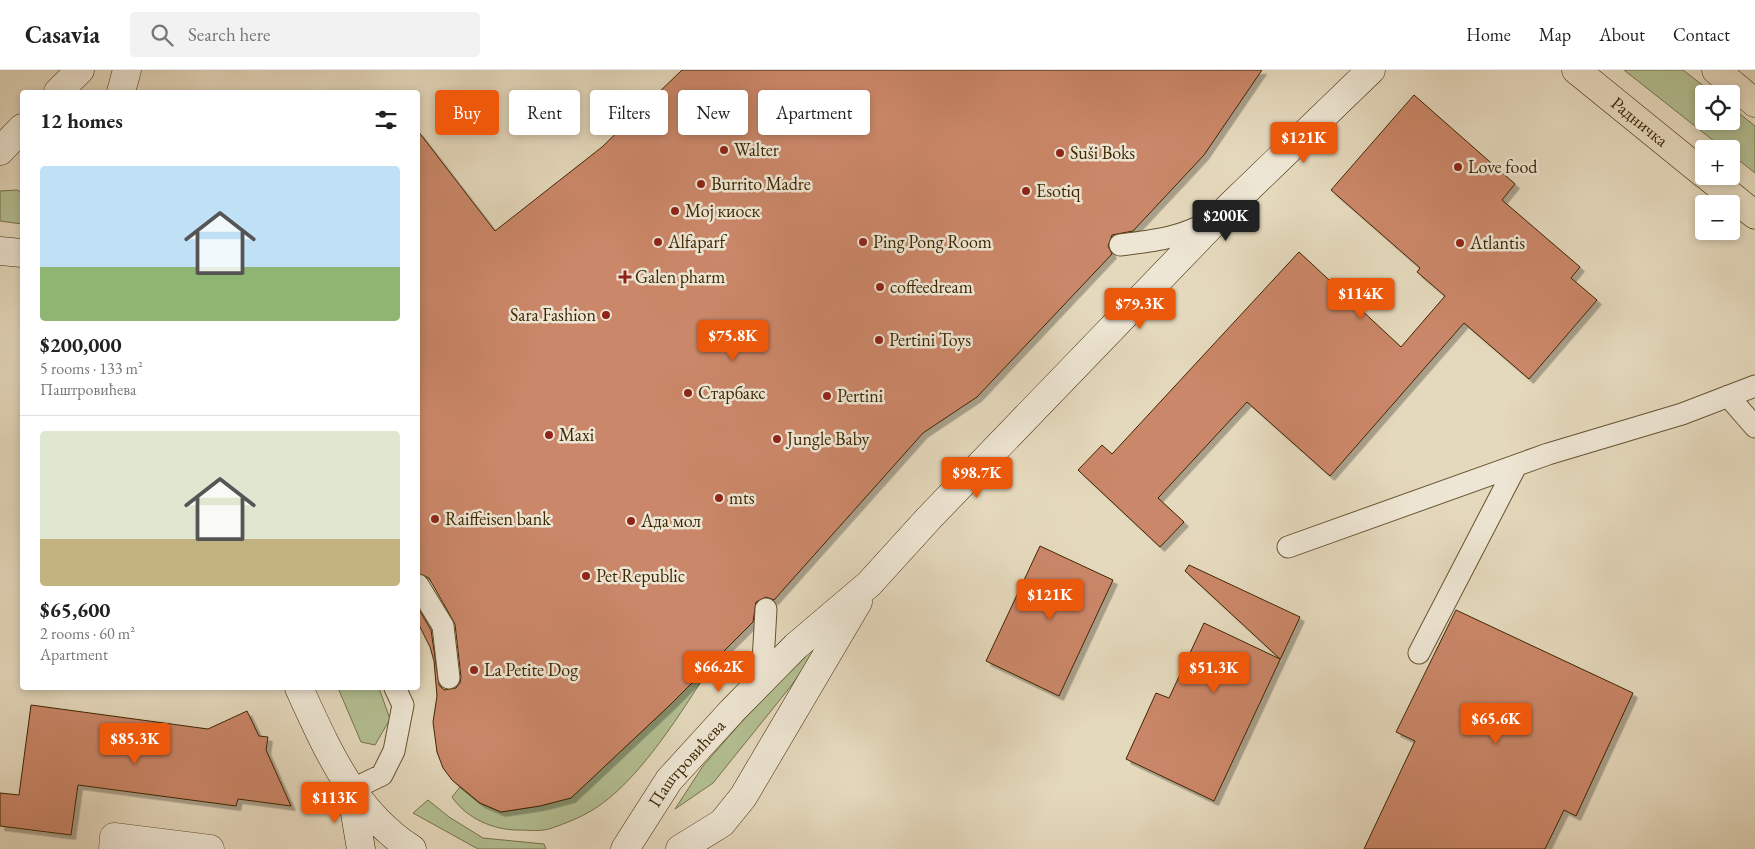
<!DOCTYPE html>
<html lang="en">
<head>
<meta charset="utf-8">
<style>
	:root { --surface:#fff; --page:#f2f2f2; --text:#222; --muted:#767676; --line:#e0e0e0; --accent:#ea580c }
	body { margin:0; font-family:"EB Garamond",serif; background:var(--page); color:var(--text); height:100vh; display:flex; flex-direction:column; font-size:19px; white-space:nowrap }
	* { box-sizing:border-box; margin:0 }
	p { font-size:16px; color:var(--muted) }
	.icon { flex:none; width:28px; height:28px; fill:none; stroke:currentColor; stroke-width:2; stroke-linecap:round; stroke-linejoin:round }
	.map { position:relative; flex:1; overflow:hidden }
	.panel { position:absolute; left:20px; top:20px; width:400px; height:600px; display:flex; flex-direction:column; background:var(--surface); border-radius:5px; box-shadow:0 2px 8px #0003 }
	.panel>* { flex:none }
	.hud { position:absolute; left:435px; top:20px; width:475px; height:45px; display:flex; gap:10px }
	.fabs { position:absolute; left:1695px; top:15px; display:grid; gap:10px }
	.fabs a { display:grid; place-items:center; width:45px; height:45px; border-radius:5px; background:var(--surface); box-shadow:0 2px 8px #0003; font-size:25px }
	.price { position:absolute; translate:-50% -42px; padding:0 11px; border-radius:5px; background:var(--accent); color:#fff; font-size:16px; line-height:32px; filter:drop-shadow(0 1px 2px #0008) }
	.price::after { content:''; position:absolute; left:50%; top:30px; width:15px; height:11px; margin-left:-8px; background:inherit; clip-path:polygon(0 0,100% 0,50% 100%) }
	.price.current { background:#222; color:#fff }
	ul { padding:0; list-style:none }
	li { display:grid; align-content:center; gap:10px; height:265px; padding:0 20px }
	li+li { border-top:1px solid var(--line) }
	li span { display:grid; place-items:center; height:155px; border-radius:5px; color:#555 }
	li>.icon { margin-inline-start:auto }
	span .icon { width:90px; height:90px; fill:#fffc; stroke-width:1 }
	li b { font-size:21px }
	h2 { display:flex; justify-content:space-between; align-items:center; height:60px; padding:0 20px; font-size:21px }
	.pill { padding:0 18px; border-radius:5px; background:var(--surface); box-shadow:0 2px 8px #0003; font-size:18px; line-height:45px }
	.pill.current { background:var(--accent); color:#fff }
	header { display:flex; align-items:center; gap:30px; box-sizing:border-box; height:70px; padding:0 25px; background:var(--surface); border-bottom:1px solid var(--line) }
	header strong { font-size:24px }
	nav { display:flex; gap:28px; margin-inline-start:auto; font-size:18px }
	.search { width:350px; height:45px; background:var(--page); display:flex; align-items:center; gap:12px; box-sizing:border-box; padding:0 18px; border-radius:5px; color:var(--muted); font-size:19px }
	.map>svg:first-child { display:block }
	.green { fill:#b3bf92; stroke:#78724a }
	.building { fill:#cb8769; stroke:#3d2602; filter:url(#shadow) }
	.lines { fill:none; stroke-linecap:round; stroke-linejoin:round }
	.service-casing { stroke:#675331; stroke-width:23 }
	.minor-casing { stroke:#675331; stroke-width:29 }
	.secondary-casing { stroke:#3d2602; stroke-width:29 }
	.primary-casing { stroke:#3d2602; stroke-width:29 }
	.service { stroke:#eee6d4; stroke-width:21 }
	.minor { stroke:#eee6d4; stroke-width:28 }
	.secondary { stroke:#eee6d4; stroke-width:28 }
	.primary { stroke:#e5d9bd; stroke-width:28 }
	.poi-dot { fill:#8f2418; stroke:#eee6d4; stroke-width:2 }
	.labels { text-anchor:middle; stroke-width:5; stroke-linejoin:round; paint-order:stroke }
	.street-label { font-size:18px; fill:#3d2602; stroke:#eee6d4 }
	.poi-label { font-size:18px; fill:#3d2602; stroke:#eee6d4; text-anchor:start }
</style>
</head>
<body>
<header>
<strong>Casavia</strong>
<div class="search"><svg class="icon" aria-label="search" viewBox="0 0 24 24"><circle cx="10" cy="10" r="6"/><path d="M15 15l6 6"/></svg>Search here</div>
<nav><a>Home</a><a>Map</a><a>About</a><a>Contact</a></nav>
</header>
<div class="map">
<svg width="1755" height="779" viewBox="0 0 1755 779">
	<defs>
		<filter id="shadow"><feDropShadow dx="4.5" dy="4.5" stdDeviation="0" flood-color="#0004"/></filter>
	</defs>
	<rect width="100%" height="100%" fill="#e5d9bd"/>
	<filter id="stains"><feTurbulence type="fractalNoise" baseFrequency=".004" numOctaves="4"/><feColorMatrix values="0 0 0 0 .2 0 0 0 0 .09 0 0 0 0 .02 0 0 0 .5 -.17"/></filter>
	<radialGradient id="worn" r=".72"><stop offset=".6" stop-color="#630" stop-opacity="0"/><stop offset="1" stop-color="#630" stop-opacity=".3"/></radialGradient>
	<path class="green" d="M1624,0H1683L1714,24H1704V51H1731V37L1755,56V103L1731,84V79H1724Z
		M17,120L22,122V154L0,151V121Z
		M835,554L791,616L713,713L675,739L703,696L759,632Z
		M714,591C684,638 639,713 591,741C579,748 564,754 552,758C543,762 528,760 518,760C493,760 466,748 452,727L460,717L479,733L501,742L540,736L571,728L670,635Z
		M338,618H379L390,649L375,675L361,672Z
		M428,730L449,747L483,768L544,774L546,779H478L413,743Z"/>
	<path class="building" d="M682,0H1262L1204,85L1133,161L1112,165L1108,176L1112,184L977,327L923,363L774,530L766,527L756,532L753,552L670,635L571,728L540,736L501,742L480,733L452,710L443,698L437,682L433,652L437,626L434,591L430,577L418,553V538L431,560L439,615L444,620L456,618L460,613L461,607L455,554L429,508L418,503V61L495,161L602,77Z
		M1414,25L1515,114L1502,130L1580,197L1571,208L1597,230L1529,309L1464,253L1330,406L1247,332L1158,428L1184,452L1160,477L1078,400L1102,375L1112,384L1299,182L1401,277L1445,226L1417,202L1420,198L1331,120Z
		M1040,476L1113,510L1059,626L986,591Z
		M1189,495L1300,547L1214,731L1126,689L1156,623L1169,628L1204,553L1280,589L1185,501Z
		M1456,540L1633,623L1576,746L1564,740L1545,779H1364L1415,671L1396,662Z
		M31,635L208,659L247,641L259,666L268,667L266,680L291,736L238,729L236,736L78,715L71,765L0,756V723L19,725Z"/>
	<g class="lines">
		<defs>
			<path id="service" d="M1120,175C1158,170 1176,169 1211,151
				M1728,326L1755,357
				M1288,477L1548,384L1682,344L1755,316
				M418,515L443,556L449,608
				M1419,583L1516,396
				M762,609L766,539
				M351,720L382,705L394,681L403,635L395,618"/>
			<path id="minor" d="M113,779L114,767L210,779"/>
			<g id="secondary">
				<path d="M58,22L80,0"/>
				<path d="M121,22L127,0"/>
				<path d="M0,81L22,58"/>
				<path d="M0,181L22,183"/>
				<path d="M299,618C327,679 353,741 412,779"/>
				<path d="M351,720L361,779"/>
				<path id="s1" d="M625,779L669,710L732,641L796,576L869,514L929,448L1227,139L1371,0"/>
				<path d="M680,779L722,753L743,727L858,532"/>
			</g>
			<g id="primary">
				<path id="s2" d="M1576,0L1704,104"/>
				<path d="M1716,0L1755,33"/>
				<path d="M1707,106L1755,145"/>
			</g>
		</defs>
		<use href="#service" class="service-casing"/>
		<use href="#minor" class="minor-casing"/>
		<use href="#secondary" class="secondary-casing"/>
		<use href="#primary" class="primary-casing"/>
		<use href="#service" class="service"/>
		<use href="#minor" class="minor"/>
		<use href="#secondary" class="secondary"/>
		<use href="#primary" class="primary"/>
	</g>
	<g class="poi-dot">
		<circle cx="724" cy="80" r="5"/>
		<circle cx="1060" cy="83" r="5"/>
		<circle cx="1458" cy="97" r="5"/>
		<circle cx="701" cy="114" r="5"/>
		<circle cx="1026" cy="121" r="5"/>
		<circle cx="675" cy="141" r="5"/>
		<circle cx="658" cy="172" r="5"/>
		<circle cx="863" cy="172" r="5"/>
		<circle cx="1460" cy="173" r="5"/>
		<path d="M622.5 199.5h5v5h5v5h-5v5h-5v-5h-5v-5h5z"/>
		<circle cx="880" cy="217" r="5"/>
		<circle cx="606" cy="245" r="5"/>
		<circle cx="879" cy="270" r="5"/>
		<circle cx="688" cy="323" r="5"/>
		<circle cx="827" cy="326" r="5"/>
		<circle cx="549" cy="365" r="5"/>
		<circle cx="777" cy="369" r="5"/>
		<circle cx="719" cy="428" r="5"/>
		<circle cx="435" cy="449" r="5"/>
		<circle cx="631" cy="451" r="5"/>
		<circle cx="586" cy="506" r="5"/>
		<circle cx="474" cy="600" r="5"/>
	</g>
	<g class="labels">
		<g class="street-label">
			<text dy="6" stroke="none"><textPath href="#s2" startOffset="82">Радничка</textPath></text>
			<text dy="6" stroke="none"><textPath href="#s1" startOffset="106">Паштровићева</textPath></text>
		</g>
		<g class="poi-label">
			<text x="734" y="86">Walter</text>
			<text x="1070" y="89">Suši Boks</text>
			<text x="1468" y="103">Love food</text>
			<text x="711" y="120">Burrito Madre</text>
			<text x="1036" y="127">Esotiq</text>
			<text x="685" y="147">Мој киоск</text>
			<text x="668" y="178">Alfaparf</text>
			<text x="873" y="178">Ping Pong Room</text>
			<text x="1470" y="179">Atlantis</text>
			<text x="635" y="213">Galen pharm</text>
			<text x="890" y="223">coffeedream</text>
			<text x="596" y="251" text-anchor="end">Sara Fashion</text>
			<text x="889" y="276">Pertini Toys</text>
			<text x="698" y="329">Старбакс</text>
			<text x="837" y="332">Pertini</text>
			<text x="559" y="371">Maxi</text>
			<text x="787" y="375">Jungle Baby</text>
			<text x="729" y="434">mts</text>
			<text x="445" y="455">Raiffeisen bank</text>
			<text x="641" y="457">Ада мол</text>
			<text x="596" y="512">Pet Republic</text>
			<text x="484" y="606">La Petite Dog</text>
		</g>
	</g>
	<rect width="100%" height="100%" filter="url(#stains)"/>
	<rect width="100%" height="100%" fill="url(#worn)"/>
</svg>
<div class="fabs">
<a><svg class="icon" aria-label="locate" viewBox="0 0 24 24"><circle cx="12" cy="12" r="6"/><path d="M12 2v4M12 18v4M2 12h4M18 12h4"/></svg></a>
<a>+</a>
<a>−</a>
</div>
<b class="price" style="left:1304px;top:94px">$121K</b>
<b class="price current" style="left:1226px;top:172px">$200K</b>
<b class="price" style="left:1361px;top:250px">$114K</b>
<b class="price" style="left:1140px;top:260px">$79.3K</b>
<b class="price" style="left:733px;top:292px">$75.8K</b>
<b class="price" style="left:977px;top:429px">$98.7K</b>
<b class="price" style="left:1050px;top:551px">$121K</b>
<b class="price" style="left:719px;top:623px">$66.2K</b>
<b class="price" style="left:1214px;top:624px">$51.3K</b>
<b class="price" style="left:1496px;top:675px">$65.6K</b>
<b class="price" style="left:135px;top:695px">$85.3K</b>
<b class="price" style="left:335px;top:754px">$113K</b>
<div class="hud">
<a class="pill current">Buy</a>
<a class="pill">Rent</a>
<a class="pill">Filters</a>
<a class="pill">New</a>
<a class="pill">Apartment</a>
</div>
<section class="panel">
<h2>12 homes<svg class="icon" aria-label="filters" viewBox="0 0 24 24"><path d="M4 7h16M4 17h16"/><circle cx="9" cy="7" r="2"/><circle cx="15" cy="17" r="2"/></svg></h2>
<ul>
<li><span style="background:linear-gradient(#bfe0f5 65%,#8fb573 0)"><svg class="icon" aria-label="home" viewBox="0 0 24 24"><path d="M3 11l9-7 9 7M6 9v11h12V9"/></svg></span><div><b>$200,000</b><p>5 rooms · 133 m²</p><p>Паштровићева</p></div></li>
<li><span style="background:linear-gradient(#dfe7d0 70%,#c2b280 0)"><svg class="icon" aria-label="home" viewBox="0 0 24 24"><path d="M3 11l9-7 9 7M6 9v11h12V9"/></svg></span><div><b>$65,600</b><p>2 rooms · 60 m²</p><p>Apartment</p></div></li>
</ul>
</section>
</div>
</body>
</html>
